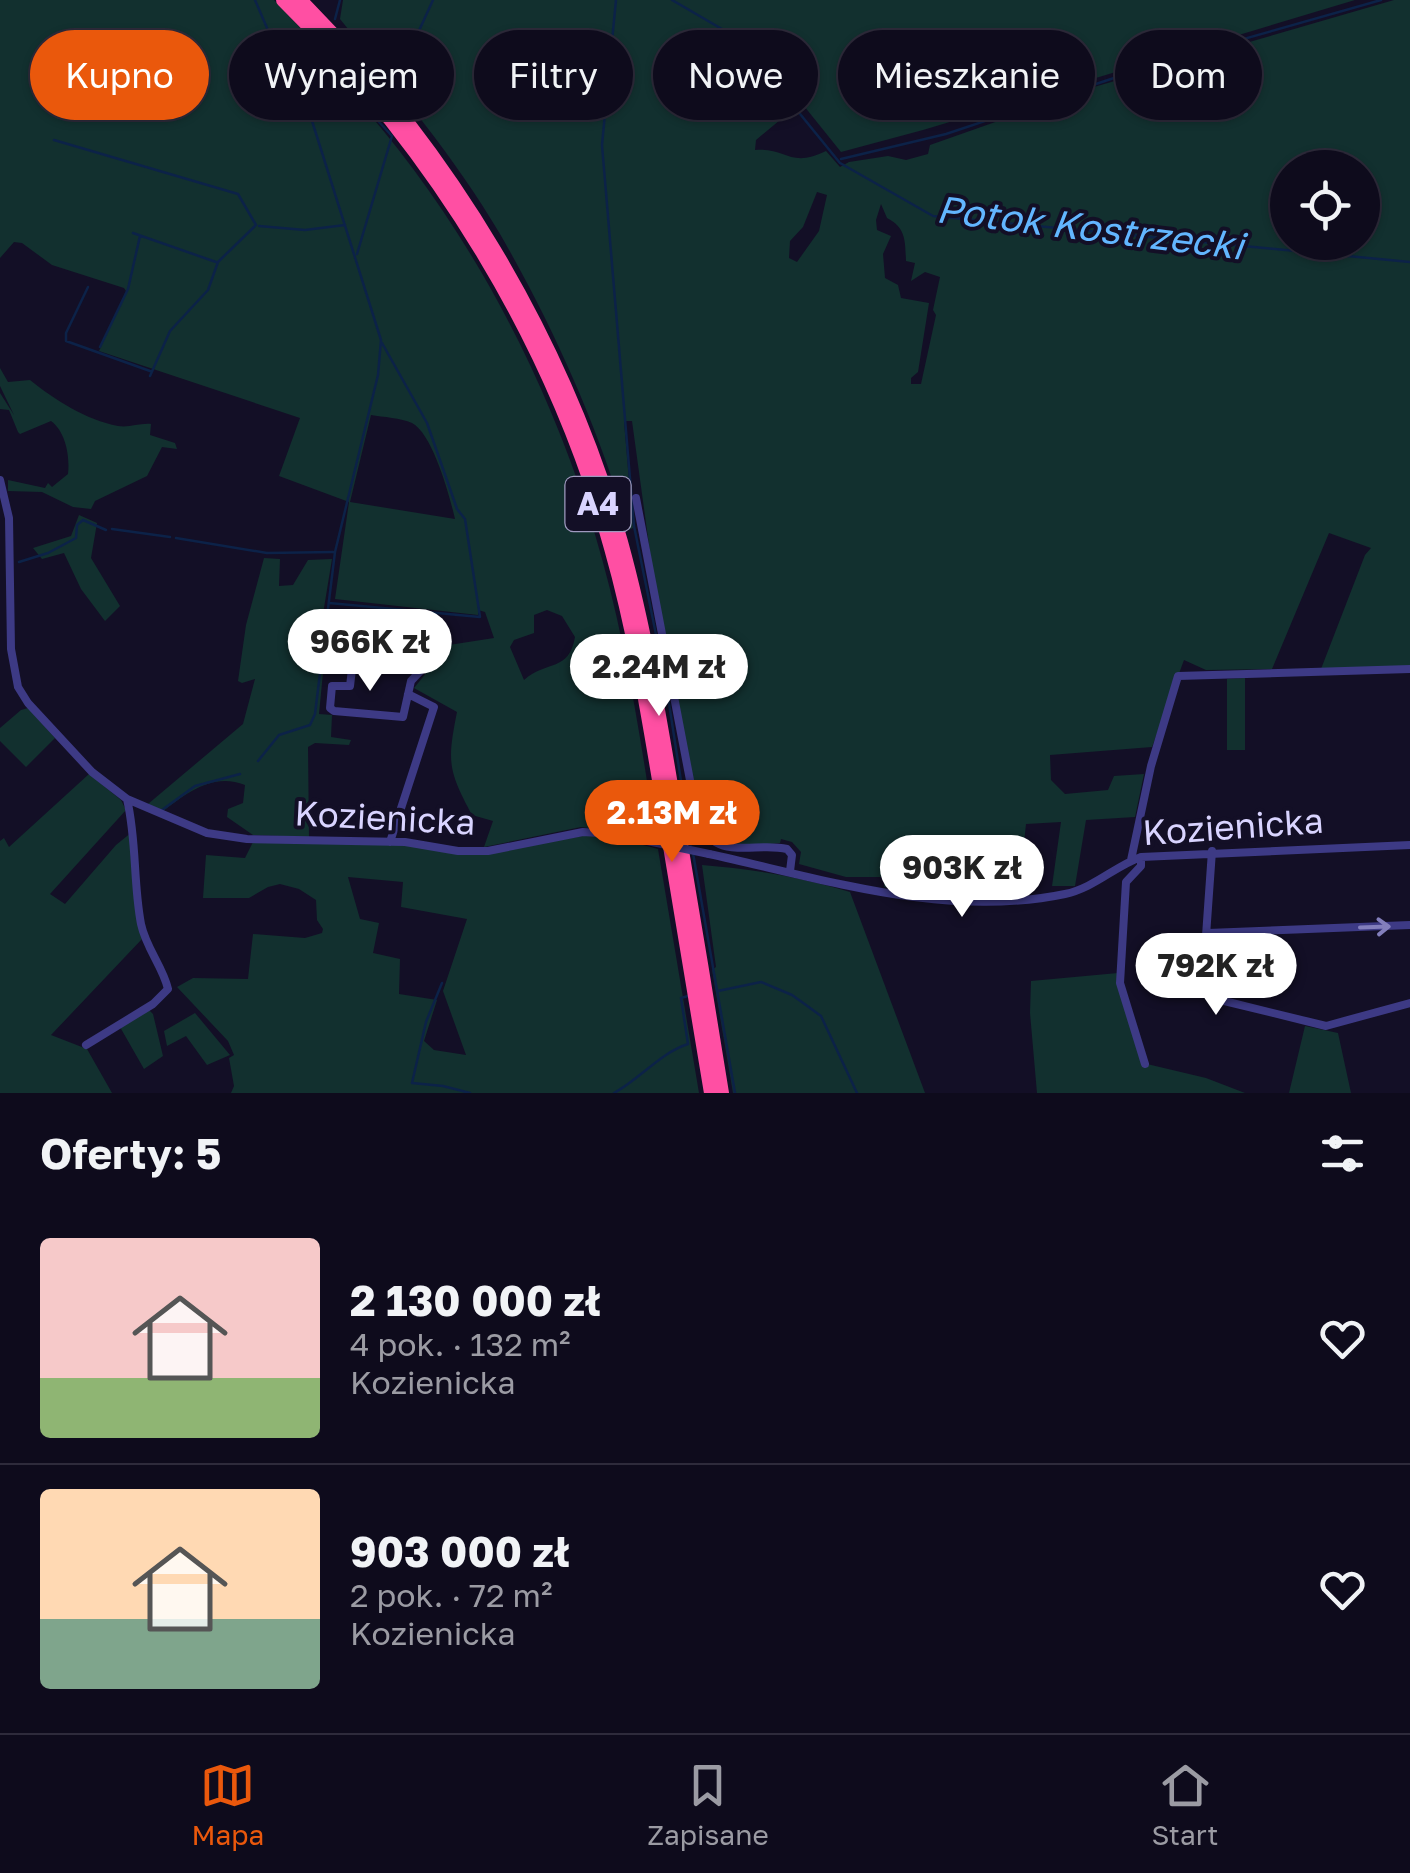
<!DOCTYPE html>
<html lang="pl">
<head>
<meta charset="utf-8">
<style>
	:root { --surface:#0e0b1c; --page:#171425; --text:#f1f3f6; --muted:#9b9ba3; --line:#2e2b3b; --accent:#ea580c }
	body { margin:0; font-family:"Golos Text",sans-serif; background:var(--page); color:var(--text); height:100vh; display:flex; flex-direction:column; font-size:38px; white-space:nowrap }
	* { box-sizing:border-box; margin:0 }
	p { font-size:32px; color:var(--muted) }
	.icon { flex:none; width:55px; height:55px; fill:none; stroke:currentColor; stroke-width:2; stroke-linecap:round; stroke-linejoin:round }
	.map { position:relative; height:1093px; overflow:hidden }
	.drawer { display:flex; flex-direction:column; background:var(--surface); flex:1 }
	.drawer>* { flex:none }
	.top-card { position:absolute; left:30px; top:30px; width:1350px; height:90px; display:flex; gap:20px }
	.fabs { position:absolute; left:1270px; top:150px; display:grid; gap:20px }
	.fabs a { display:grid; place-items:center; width:110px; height:110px; border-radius:50%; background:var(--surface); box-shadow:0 2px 8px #0004,0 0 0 2px var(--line); font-size:50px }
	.price { position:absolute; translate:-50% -85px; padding:0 22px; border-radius:35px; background:#fff; color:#222; font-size:32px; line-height:65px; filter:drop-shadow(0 2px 5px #0008) }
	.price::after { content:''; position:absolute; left:50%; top:60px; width:30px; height:22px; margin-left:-15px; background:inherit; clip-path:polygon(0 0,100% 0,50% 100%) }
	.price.active { background:var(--accent); color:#fff }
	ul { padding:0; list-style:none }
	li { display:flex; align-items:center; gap:30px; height:250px; padding:0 40px }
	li+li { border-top:2px solid var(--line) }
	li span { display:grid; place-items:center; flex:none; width:280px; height:200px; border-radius:10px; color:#555 }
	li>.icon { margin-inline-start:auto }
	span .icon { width:120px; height:120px; fill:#fffc; stroke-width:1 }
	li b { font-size:42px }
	h2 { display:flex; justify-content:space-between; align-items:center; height:120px; padding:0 40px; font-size:42px }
	.tag { padding:0 35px; border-radius:45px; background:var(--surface); box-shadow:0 2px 8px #0004,0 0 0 2px var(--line); font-size:35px; line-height:90px }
	.tag.active { background:var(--accent); color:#fff }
	.menu { display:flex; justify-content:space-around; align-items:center; height:140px; border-top:2px solid var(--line); background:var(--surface); font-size:28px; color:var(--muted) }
	.menu a { display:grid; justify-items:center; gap:5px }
	.menu .active { color:var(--accent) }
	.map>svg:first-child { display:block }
	.green { fill:#12302f; fill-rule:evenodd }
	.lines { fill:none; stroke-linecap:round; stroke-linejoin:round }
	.stream { stroke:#0c2248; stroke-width:2.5 }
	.minor { stroke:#3d3a85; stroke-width:8 }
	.motorway { stroke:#ff4fa3; stroke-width:14 }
	.minor-bridge { stroke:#3d3a85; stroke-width:8 }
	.oneway { stroke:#837fbc }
	.labels { text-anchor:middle; stroke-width:8; stroke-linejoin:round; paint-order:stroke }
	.shield { fill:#130f26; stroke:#9e99be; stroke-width:2.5 }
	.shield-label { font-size:32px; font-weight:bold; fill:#d9d4ff }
	.street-label { font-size:35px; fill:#d9d4ff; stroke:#130f26 }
	.water-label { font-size:38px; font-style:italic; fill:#62b6ff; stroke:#130f26 }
</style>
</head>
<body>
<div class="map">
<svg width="1410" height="1093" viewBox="0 0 1410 1093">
	<rect width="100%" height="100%" fill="#130f26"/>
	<path class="green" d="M0,0H274L353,84L347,89C461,213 545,370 594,531C621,620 637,715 651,807L642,813L640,835L581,827L484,847L493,821L472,815C448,770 447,762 457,712L414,688L449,645L494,638L485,612L478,610V615L335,599L349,502L279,476L300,418L99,351L126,291L124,288L52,265L22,243L14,242L0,258ZM371,415C383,417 401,418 412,423C433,434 450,497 455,519L350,502ZM547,610L562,616L575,637C569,672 547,660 524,680L510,647L514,640L534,633V615Z
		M343,0H1355L923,130L841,152L796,96L792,110L756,140L755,150C786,147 790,169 826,151L840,167L849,162L888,156L906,160L928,154L930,145L1094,87L1394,0H1410V667L1321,669L1365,555L1371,548L1329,533L1272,669L1206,670L1184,660L1152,747L1050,755L1051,780L1065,794L1108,790L1114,776L1144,774L1135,817L1086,820L1075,886H1052L1061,822L1026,824L1019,891L944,897L941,892L935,836L932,837L929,892L922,895L884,887V877H846L799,864L801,852L792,842L781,839L780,843C750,847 712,850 700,817L653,574L632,421H624L633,528L628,530C599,428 553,326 500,234C455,157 396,88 340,19ZM1288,168H1362V242H1288ZM817,192L827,195L819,231L797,262L789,258L790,241L803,227ZM881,204L887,218C906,228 905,240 906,261L915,263L911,281L925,272L940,277L933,310L936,315L921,384H911V378L918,372L929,303L901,298L898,285L885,278L883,254L891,236L877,230L876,220Z
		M0,368L8,382L30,380C55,400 86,420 118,426C129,428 139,423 151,424L150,435L175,443L177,449L162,447L147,476L95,501L91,509L73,507L42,492L8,491V480L45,488L48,483L52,487L68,474C70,457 66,432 51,421L20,434L18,432L9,410L0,409V393L14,415L0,386Z
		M79,515L97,523L91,558L120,606L105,621L81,589L64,553L42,559L33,548L71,536Z
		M264,558L280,559L279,586L293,585L308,560L332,559L322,620L328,621L319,714L332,715L331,737L351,740L349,745L315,743L308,747L309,837L253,835L227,817L228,809L243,803L245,785C213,772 187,793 163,811L148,804L243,724L255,679L242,683L238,681L246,625Z
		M1245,678V750H1227V679Z
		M28,708L55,738L26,767L0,741V728L21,710Z
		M89,774L121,800L126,810L50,894L65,904L116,845L132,832L142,939L51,1035L87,1049L112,1093H0V841L4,838L9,847Z
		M589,835L613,837L658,849L699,1093H231L234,1086L229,1058L234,1055L228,1041L177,987L193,978L248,979L253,934L305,938L322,933L323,929L317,920L316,900L299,889L280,884L268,887L249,898H203L206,855L245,858L253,842L401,845L472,855ZM348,877L403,882L401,907L467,919L443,991L466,1055L434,1050L424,1041L437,1000L399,994L400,959L373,953L379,923L360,919Z
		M702,865C753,869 800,877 850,892L925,1093H733L712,970L716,967Z
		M1118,973L1147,1064L1206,1078L1245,1093H1037L1030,1013L1031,981Z
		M148,1009L153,1014L163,1056L144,1069L120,1027Z
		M195,1013L230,1055L207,1065L186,1036L167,1046L164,1031Z
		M1305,1026L1338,1033L1351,1093H1289Z"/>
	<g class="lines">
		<path class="stream" d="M255,0L294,91L307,105L381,340L378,375L335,552L315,714L310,725L279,735L258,761
			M616,0L602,145L634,526L666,684L683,794
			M672,0L739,39L840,163L933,216L1410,262
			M335,19L340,0
			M320,58L392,136L357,254
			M402,87L412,46L433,0
			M307,104L322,54
			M54,140L238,194L256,225
			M841,159L946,134L1159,63L1381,0
			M259,226L305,230L345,225
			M133,233L216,262
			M88,287L66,333V341L150,371
			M100,347L128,289L140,236
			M150,376L170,331L208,290L218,262L255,226
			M112,529L170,537
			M176,538L267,553L333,552
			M19,562L48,553L76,538L77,525L83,520L106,530
			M329,603L480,617L465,519L457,509L427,423L382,343
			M685,807L691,845
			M162,810L195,786L240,774
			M693,853L735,1093
			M442,983L426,1022L412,1083L443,1086L470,1093
			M718,991L761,982L792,995L806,1005L821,1016L857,1093
			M614,1093C640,1079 660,1053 688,1044L681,998L688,996"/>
		<path class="minor" d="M0,480L9,518L11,649L18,687L28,703L92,772L127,799L207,833L247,839L405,842L458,851H488L583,832L614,834L643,840
			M636,498L698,822C718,863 755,841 787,849L792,855L790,871
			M357,627L444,637L441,649L411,681L403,717L334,711L330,708L332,686H350Z
			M390,842L434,707L408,694
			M1212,851L1203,978L1208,994L1216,999L1326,1026L1410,1003
			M709,854C824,879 946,919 1065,894C1094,888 1115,866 1141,857L1410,845
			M1141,857V866L1126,882L1120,983L1145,1064
			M1131,860L1151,766L1178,676L1410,669
			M1208,933L1410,925
			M86,1045L153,1004L168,989C163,967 146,948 141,924C133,882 137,842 127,799"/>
		<path class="motorway" d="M283,0C436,151 553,340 611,548C636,636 650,726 665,816C680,908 696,1001 711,1093
			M300,0C449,150 563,338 621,542C645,629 660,719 675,809C691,904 707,998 722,1093"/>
		<path class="minor-bridge" d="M643,840L709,854"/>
	</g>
	<defs><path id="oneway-shaft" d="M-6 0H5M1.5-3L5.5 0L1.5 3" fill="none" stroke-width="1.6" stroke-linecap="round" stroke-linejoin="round" transform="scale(2.5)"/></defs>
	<use class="oneway" href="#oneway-shaft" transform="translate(1375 927) rotate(-2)"/>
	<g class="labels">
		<rect class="shield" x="565.5" y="477" width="65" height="54" rx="8"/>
		<g class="shield-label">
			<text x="598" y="515">A4</text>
		</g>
		<g class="street-label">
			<text transform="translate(385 818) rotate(3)" y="12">Kozienicka</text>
			<text transform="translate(1233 827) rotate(-4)" y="12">Kozienicka</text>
		</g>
		<g class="water-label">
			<text transform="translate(1090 228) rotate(7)" y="13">Potok Kostrzecki</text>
		</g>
	</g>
</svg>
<div class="fabs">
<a><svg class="icon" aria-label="locate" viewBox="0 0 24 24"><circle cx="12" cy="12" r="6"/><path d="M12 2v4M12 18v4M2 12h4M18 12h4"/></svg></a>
</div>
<b class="price" style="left:370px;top:694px">966K zł</b>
<b class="price" style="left:659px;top:719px">2.24M zł</b>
<b class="price active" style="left:672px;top:865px">2.13M zł</b>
<b class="price" style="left:962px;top:920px">903K zł</b>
<b class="price" style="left:1216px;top:1018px">792K zł</b>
<div class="top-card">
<a class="tag active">Kupno</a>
<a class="tag">Wynajem</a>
<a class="tag">Filtry</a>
<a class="tag">Nowe</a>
<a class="tag">Mieszkanie</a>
<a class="tag">Dom</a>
</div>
</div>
<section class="drawer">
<h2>Oferty: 5<svg class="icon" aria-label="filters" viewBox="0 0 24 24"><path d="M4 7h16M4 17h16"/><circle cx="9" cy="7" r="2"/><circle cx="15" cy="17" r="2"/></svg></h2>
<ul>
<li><span style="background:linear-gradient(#f6c9c9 70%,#8fb573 0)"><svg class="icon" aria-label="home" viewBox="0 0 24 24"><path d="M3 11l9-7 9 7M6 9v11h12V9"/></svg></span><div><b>2 130 000 zł</b><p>4 pok. · 132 m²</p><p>Kozienicka</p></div><svg class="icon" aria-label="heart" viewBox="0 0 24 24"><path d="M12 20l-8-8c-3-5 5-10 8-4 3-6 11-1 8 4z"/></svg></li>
<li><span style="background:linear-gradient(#ffd9b3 65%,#7fa58c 0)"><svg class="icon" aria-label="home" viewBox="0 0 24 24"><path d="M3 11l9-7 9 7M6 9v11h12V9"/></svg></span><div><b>903 000 zł</b><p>2 pok. · 72 m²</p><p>Kozienicka</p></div><svg class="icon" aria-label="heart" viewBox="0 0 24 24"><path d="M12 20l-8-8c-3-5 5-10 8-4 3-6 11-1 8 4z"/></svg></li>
</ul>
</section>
<nav class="menu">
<a class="active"><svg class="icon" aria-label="map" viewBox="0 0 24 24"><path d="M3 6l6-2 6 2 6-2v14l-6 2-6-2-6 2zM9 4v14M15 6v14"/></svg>Mapa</a>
<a><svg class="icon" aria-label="saved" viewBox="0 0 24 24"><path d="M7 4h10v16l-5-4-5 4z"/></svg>Zapisane</a>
<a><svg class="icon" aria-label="home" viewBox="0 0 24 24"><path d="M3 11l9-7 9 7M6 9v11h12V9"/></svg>Start</a>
</nav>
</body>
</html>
